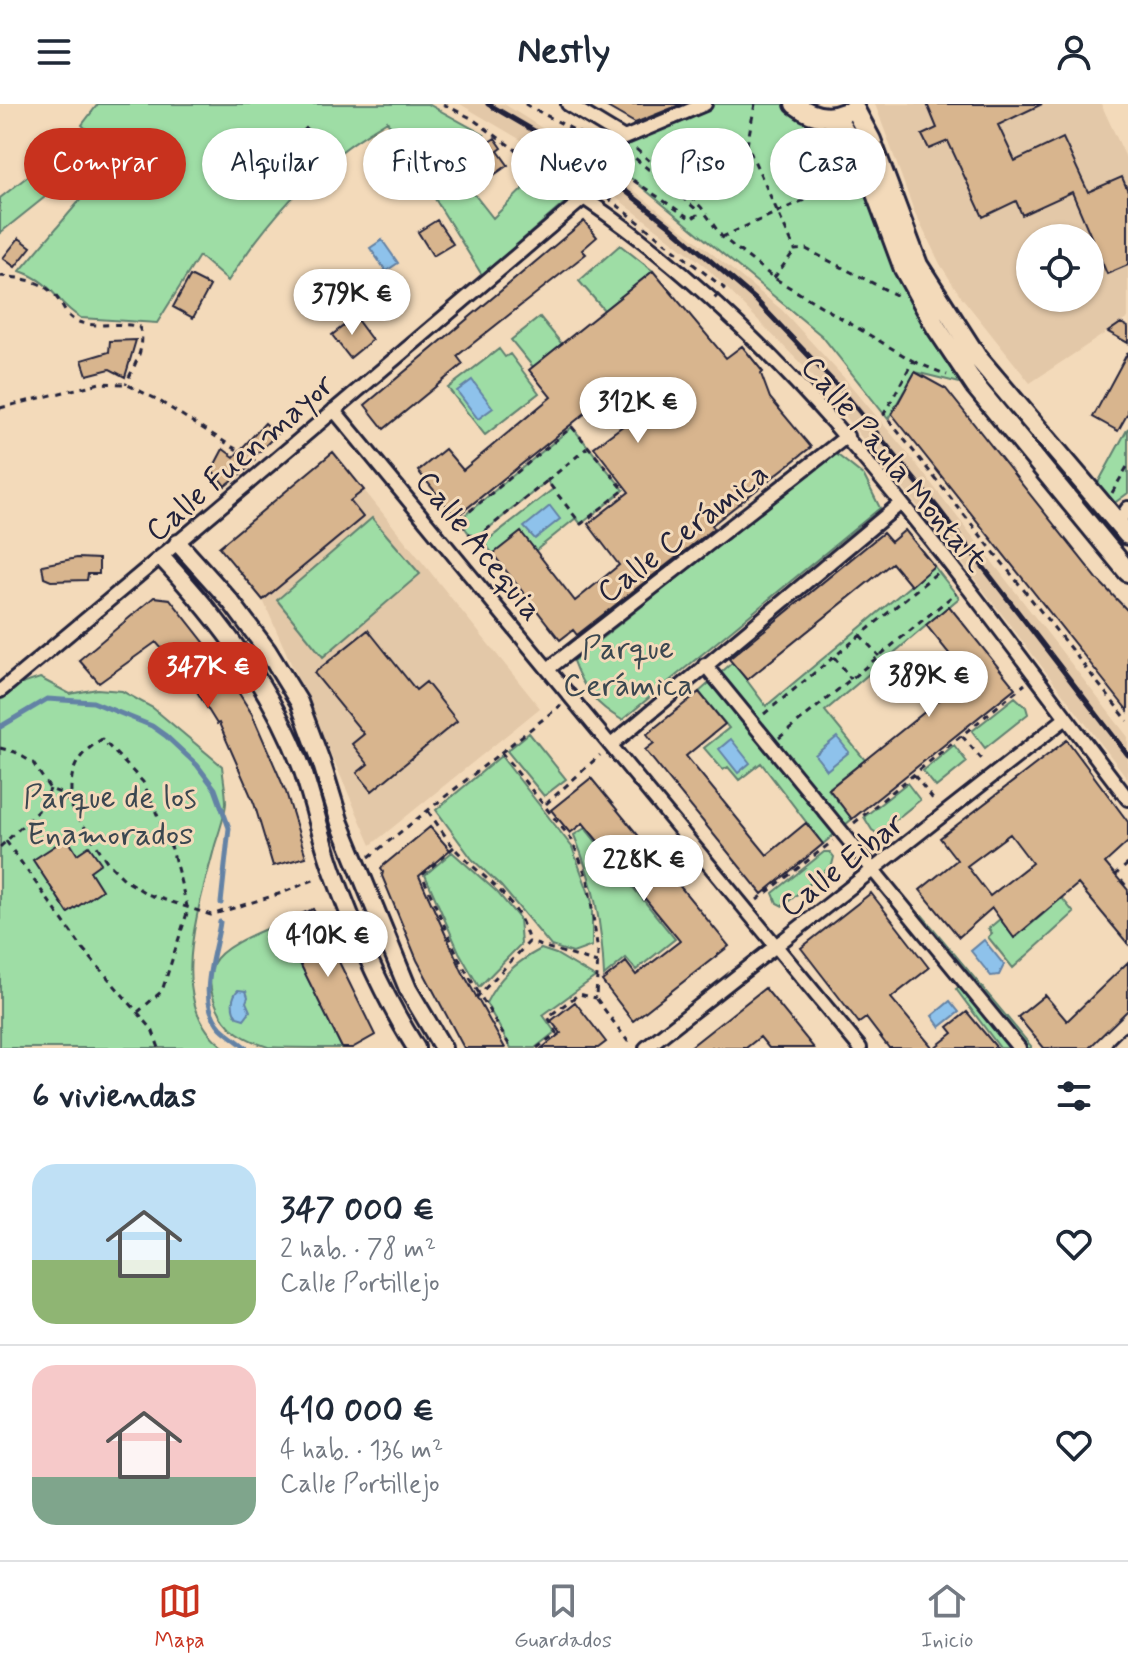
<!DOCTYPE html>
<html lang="es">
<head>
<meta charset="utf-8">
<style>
	:root { --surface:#fff; --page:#f6f6f7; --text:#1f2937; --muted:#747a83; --line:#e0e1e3; --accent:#c8321e }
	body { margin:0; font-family:Mynerve,sans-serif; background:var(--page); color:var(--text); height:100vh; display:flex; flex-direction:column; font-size:30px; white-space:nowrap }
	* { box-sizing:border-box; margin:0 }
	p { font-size:26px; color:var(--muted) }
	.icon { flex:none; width:44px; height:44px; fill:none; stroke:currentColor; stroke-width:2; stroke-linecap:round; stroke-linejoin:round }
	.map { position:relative; height:944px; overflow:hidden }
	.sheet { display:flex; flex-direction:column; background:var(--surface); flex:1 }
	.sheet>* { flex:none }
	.top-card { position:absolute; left:24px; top:24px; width:1080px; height:72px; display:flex; gap:16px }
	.controls { position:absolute; left:1016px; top:120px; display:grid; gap:16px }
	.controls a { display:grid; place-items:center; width:88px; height:88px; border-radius:50%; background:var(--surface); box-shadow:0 2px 6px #0004; font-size:40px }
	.price { position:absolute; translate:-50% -68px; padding:0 18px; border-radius:28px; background:#fff; color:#222; font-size:26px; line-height:52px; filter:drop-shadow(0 2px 4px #0008) }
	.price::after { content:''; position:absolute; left:50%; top:48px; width:24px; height:18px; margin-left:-12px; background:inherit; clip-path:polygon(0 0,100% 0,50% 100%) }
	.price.active { background:var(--accent); color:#fff }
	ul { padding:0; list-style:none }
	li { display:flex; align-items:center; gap:24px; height:200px; padding:0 32px }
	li+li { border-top:2px solid var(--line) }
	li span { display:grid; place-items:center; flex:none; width:224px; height:160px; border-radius:24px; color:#555 }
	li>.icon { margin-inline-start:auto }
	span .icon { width:96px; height:96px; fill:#fffc; stroke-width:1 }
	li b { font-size:34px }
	h2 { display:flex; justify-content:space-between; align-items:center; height:96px; padding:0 32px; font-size:34px }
	.pill { padding:0 28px; border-radius:36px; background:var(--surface); box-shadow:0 2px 6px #0004; font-size:28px; line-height:72px }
	.pill.active { background:var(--accent); color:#fff }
	header { display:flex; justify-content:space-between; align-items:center; height:104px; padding:0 32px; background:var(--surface); font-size:36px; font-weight:700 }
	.menu { display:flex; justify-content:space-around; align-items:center; height:112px; border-top:2px solid var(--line); background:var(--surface); font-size:22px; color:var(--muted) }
	.menu a { display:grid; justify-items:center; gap:4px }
	.menu .active { color:var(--accent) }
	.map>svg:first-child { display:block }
	.built { fill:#e3c8a8; fill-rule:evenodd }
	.green { fill:#9edda5; stroke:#608070; stroke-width:2 }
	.water { fill:#8ec2eb; stroke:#6382a5; stroke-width:2 }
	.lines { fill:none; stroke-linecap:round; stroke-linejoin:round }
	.stream { stroke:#6382a5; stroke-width:5 }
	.building { fill:#d8b58e; stroke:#22223b; stroke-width:2; fill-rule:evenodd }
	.lane-casing { stroke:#22223b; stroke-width:12 }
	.street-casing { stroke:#22223b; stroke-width:18 }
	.secondary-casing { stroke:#22223b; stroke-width:22 }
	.primary-casing { stroke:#22223b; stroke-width:24 }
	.path { stroke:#22223b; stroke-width:3; stroke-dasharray:6 6; stroke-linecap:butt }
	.lane { stroke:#f3daba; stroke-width:6 }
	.street { stroke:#f3daba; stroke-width:12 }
	.secondary { stroke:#f3daba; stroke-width:16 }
	.primary { stroke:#f3daba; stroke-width:18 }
	.rail { stroke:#22223b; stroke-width:5 }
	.path-bridge { stroke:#22223b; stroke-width:3; stroke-dasharray:6 6; stroke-linecap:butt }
	.labels { text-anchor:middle; stroke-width:6; stroke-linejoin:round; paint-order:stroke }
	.street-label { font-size:32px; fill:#22223b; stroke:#f3daba }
	.park-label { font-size:32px; fill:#3b4750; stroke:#f3daba }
</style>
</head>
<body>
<header><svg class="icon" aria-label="menu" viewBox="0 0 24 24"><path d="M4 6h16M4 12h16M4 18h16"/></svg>Nestly<svg class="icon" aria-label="person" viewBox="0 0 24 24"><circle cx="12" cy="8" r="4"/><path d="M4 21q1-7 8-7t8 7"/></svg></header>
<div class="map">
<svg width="1128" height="944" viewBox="0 0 1128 944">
	<rect width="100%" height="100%" fill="#f3daba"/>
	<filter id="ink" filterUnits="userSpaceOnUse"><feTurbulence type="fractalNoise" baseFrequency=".0125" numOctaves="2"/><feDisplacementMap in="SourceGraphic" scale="16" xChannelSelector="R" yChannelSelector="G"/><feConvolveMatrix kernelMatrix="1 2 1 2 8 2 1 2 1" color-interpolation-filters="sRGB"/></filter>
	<g filter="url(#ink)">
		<path class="built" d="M460,0H504L611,68L782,206L846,276L910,352L1128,633V675L937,426L805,264L704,161L606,86Z
			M875,0H1101L1128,58V214L1030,279L960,191L940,160L914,107ZM1030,134H1090V194H1030Z
			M364,386L540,604L371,741L263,496L219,443Z"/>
		<path class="green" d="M98,0H428L484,31L449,58L493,114L539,69L571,88L569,95L482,171L387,17C372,27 354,37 340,49C296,85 259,129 228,177L199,152L157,219L81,214C55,199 55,179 20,167L115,55L105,45L0,129V94L87,26L82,21Z
			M705,0H785L807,20L832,25L976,283L915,268L888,315L822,232L597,46L614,34Z
			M620,141L653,167L604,206L579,177Z
			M540,213L562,240L533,263L511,236Z
			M499,245L505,253L510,250L539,289L485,331L448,284Z
			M572,323L624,386L581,420L576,414L535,447L493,450L484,439L553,385L547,377L474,436L459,416Z
			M1128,324V389L1113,400L1098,379Z
			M835,349L864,372L880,404L622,616C596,601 583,585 573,557Z
			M372,414L420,470L323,553L277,496Z
			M934,462L959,494L825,607L865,656L828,685L852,715L823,740L761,659L739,676L728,663L723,666L704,644L729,624L699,588L733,558L766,602Z
			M40,574L70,590L97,585L122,587L153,604L222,662C223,673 226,687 226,699C225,712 219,728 215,741C200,802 163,900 225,944H0V595L16,582Z
			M1015,593L1026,603L1028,610L985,644L972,627Z
			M529,629L566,675L544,692L507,647Z
			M954,641L967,658L936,683L923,667Z
			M501,652L572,743L592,798V842L573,849L551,842L501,782L472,755L436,706Z
			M907,679L920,696L878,730L872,726L864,713Z
			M585,724L675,835L636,866L626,854L604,872C602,819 594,780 574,731Z
			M452,748L497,788L519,814L521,840L479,883L459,848L425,771Z
			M824,748H830L834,753L832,761L783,802L777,799L773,789Z
			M1062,794L1074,809L1013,864L988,833L992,829L988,825L1000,815L1015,834Z
			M922,811L1031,942V944H1000L956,885L965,879L911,812Z
			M280,819L342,944C324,944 284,944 268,943C258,940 243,933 235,927C218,914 204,881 213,860C222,841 262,827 280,819Z
			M541,845L556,850L595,873L543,911L555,928L535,944H511L486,899C499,873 515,859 541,845Z"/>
		<path class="water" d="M382,136L398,159L386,167L370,144Z
			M472,276L493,304L478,315L457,287Z
			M550,402L560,415L535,435L524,423Z
			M837,633L849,648L827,666L815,651Z
			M731,635L750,659L738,669L719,645Z
			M984,836L1004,861L999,871L991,872L971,847Z
			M238,886L246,887L248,893L246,898L250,907L244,915L237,913C231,905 231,893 238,886Z
			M950,897L959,908L940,923L932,912Z"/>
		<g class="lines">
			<path class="stream" d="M0,623L47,595L93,598L152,622L166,632L197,661L215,685L229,724L221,799
				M220,818C216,850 195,896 221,924C228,931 238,937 246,944"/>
		</g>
		<path class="building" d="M602,0H682L635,19Z
			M927,0H1042L998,21L1015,57L1063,34L1088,88L1122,73L1128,87V161L1107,170L1072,88L1022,111L1016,97L983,113L948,37L929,45L922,31L937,24Z
			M306,24L320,38L306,53L291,39Z
			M495,34L502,44L498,47L508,61L488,75L471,50Z
			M437,116L453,140L433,152L418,128Z
			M584,117L597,133L582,146L586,150L457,252L463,260L384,325L365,301Z
			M19,134L31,143L15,163L3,154Z
			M653,167L726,254L742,242L763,268L761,270L770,294L811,343L712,421L714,424L577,531L573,526L560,536L493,450L521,428L575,497L619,461L588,420L629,388L594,343L624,321L604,294L456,413L418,367L445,345L463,366L551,293L529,266Z
			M190,172L210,182L193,214L173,203Z
			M355,213L372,236L350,254L332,231Z
			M1121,219L1128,223V239L1108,228Z
			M136,236L125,273L110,265L87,271L82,256L109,248L110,237Z
			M1128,248V309L1118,327L1093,313Z
			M915,268L946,285L1099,477L1128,507V607L892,310Z
			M265,319L277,330L245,362L248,364L225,382L212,366L223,345L234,353Z
			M333,348L364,386L350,397L363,413L263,496L219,443Z
			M905,426L934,462L911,482L892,459L747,576L729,555L883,429L891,438Z
			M77,454L99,455V470H88L87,476L51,477L44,474L42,461Z
			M154,493L170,495L218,556L252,610L286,688L306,753L273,762L254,699L219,619L217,620L191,578L156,538L99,579L79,556Z
			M949,502L1015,584L852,715L829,685L968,573L926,521Z
			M368,526L416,586L426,578L457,617L372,687L357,669L368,660L352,640L364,630L314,569Z
			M699,588L725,620L686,652L767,751L806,719L823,740L762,790L645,646L654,639L647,630Z
			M1067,636L1128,718V738L1105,759L1128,786V840L1078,780L1014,834L992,804L959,833L920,786L957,756L940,734ZM1010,730L1032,759L990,792L967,762Z
			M591,674L729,842L633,917L602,877L626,858L636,871L680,837L583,719L570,729L551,706Z
			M430,723L450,746L419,772L462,867L505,944H464L417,856L382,772L383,768L381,765L384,761Z
			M67,734L77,750L89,742L101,759L90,767L102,786L68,809L33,756Z
			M871,789L929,864L891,894L933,944H889L866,914L859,919L801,844Z
			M313,805L375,931L352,944H342L280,819Z
			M1128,858V906L1089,944H1044L1018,913L1045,891L1067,917Z
			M765,884L814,944H769L760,933L746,944H689Z
			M575,898L606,938L598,944H542L561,929L551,917Z
			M967,908L997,944H934L953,929L948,923Z"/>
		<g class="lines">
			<defs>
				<path id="lane" d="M783,50L839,24"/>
				<path id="street" d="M568,0L624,34L705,0
					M334,306L860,944
					M1118,419L1128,404
					M705,561L1019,944
					M548,565L847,332
					M0,587C196,425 390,259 584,94C810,248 964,482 1128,695
					M611,641L901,399
					M646,944L1066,614
					M1119,944L1128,935"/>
				<path id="secondary" d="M178,439L231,498L267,546L299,598L321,657L340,719L408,885L443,944
					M162,454C220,516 273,586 303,667C314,700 321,734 333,767C354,825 383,892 416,944"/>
				<path id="primary" d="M795,0C810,12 826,17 844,9
					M854,4L871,36L918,161L977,253L1128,431
					M836,13L868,68L904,165L936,223L976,283L1128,468"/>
			</defs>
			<use href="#lane" class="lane-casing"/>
			<use href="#street" class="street-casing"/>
			<use href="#secondary" class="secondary-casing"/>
			<use href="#primary" class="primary-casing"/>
			<path class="path" d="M443,0L471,14L572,86
				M525,0L598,39L607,40
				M755,0L747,41L795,146L806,145L898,192
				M636,45L701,103L722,133L774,174L913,257L884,310L1128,617
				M597,52L583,39L602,44L610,42
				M579,82L554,63L558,57L582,74
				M722,133L853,74
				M0,172C20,174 44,176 57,194C66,206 65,214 82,219C100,224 120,217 139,223C148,241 133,263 126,280
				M774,174L795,146
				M913,257L947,271
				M0,304L100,279L126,280L156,295L255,357
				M572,323L624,386L581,420L547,377L474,436L459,416Z
				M547,377L587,344
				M1112,389L1128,361
				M860,531L879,552
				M834,553L851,575
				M764,610L938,468
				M962,632L985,659
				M779,634L956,489
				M0,644L15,648L33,659L50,685L63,690L108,759L125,776L147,790L211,811L282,789L318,774
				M501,648L572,736L588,776L598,848L596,894L632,943
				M914,671L936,699
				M72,700C68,668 75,652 102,635L143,678L172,745L188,806L162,887L138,908
				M546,700L600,651
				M428,707C439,722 449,740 463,753C494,783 517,794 529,838
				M854,719L1025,580
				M6,737L83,845L152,925L159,944
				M0,743L44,701L50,685
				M454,743L422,771L460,857L511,944
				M369,753L561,601
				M1128,760L1116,770L1128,784
				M757,796L833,737
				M476,894L529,838L597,859
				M537,944L557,929L548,913L579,890L596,894"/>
			<use href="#lane" class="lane"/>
			<use href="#street" class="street"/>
			<use href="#secondary" class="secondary"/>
			<use href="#primary" class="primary"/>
			<path class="rail" d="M488,0L591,60L669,121L755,195L845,290L937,403L1128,651"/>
			<path class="path-bridge" d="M617,39L697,106V111L691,115L597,52L582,74L724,184L714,195"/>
		</g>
	</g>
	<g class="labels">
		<g class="street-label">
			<text transform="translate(239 353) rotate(-41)" y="11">Calle Fuenmayor</text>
			<text transform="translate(895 359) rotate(50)" y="11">Calle Paula Montalt</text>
			<text transform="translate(682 428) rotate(-38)" y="11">Calle Cerámica</text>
			<text transform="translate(480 441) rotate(51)" y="11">Calle Acequia</text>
			<text transform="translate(841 760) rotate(-38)" y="11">Calle Eibar</text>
		</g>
		<g class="park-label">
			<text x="628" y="554">Parque<tspan x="628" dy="37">Cerámica</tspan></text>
			<text x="110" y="703">Parque de los<tspan x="110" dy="37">Enamorados</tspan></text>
		</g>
	</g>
</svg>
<div class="controls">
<a><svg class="icon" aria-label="locate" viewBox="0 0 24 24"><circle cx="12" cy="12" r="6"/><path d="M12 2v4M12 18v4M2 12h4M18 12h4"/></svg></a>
</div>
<b class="price" style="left:352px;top:233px">379K €</b>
<b class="price" style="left:638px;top:341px">312K €</b>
<b class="price active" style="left:208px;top:606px">347K €</b>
<b class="price" style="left:929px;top:615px">389K €</b>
<b class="price" style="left:644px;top:799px">228K €</b>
<b class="price" style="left:328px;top:875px">410K €</b>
<div class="top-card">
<a class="pill active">Comprar</a>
<a class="pill">Alquilar</a>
<a class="pill">Filtros</a>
<a class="pill">Nuevo</a>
<a class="pill">Piso</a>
<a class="pill">Casa</a>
</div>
</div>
<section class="sheet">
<h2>6 viviendas<svg class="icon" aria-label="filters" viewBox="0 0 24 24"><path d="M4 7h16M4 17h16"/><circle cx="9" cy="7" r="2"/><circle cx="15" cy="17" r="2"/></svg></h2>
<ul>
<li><span style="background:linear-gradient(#bfe0f5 60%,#8fb573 0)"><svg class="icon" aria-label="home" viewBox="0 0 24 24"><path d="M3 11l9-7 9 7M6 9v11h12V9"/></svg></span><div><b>347 000 €</b><p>2 hab. · 78 m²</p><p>Calle Portillejo</p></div><svg class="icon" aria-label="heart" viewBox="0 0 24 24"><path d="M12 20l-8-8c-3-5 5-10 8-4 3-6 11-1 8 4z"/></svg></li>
<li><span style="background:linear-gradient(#f6c9c9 70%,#7fa58c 0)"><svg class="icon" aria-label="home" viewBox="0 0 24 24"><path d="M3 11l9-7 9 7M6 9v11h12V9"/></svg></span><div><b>410 000 €</b><p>4 hab. · 136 m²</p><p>Calle Portillejo</p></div><svg class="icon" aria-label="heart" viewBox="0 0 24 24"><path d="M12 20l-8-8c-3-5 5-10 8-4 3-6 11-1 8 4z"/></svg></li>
</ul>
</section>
<nav class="menu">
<a class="active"><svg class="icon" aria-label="map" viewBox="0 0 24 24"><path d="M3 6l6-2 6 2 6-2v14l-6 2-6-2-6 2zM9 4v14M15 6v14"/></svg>Mapa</a>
<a><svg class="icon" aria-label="saved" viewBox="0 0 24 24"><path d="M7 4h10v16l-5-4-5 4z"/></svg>Guardados</a>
<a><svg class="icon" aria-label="home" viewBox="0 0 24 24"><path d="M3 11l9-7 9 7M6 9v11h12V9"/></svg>Inicio</a>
</nav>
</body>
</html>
